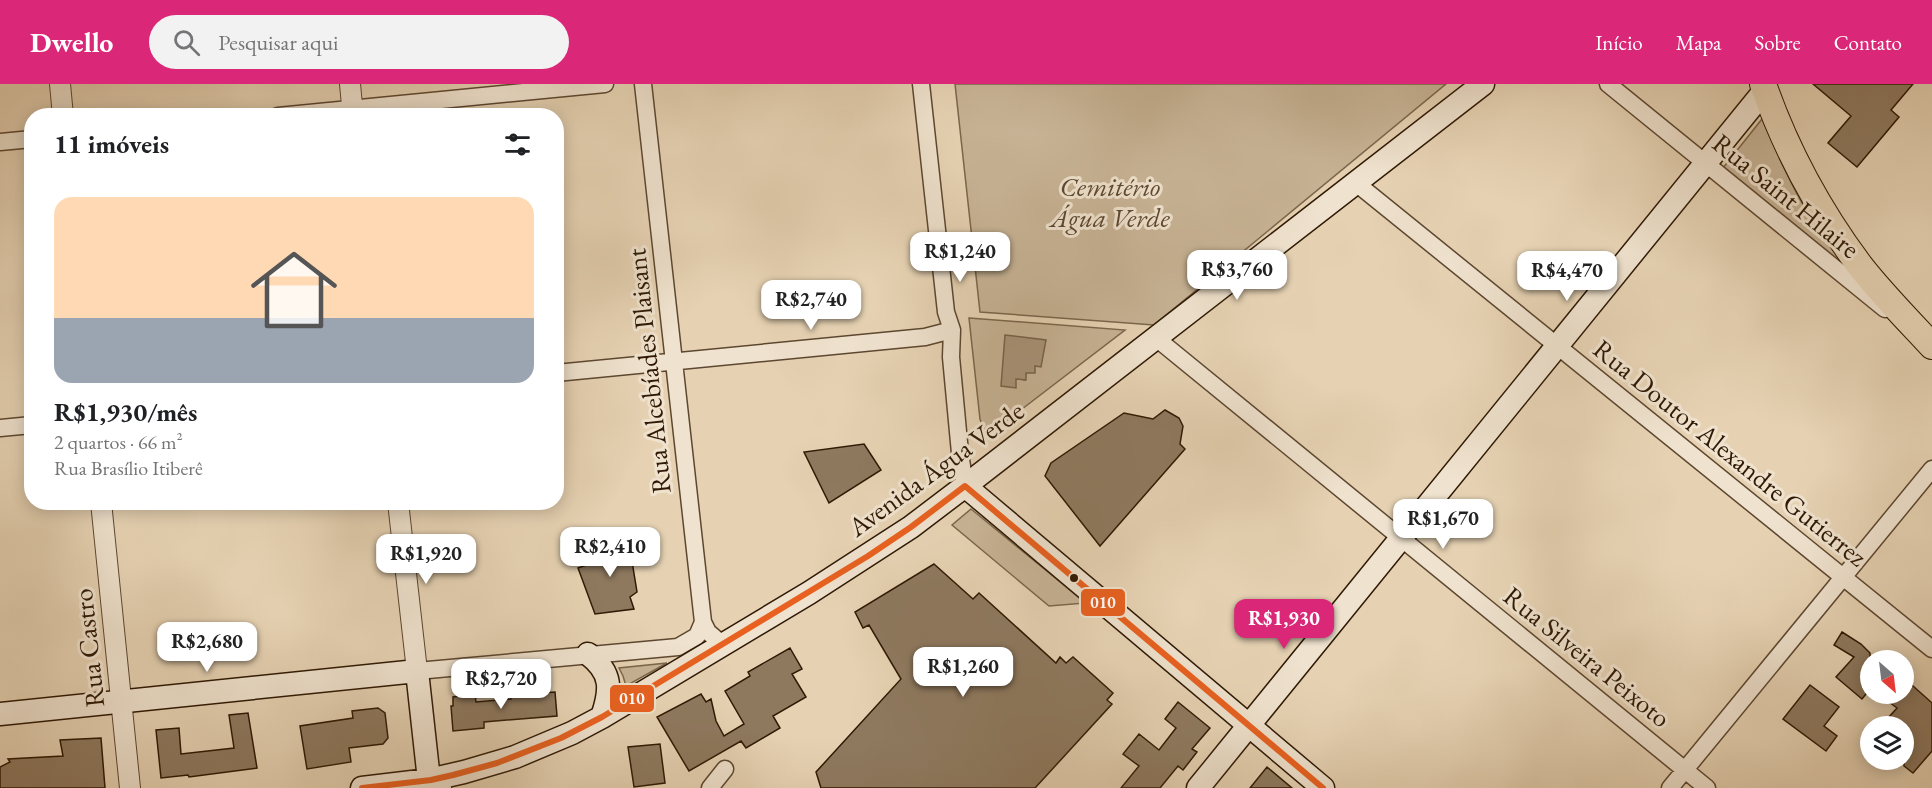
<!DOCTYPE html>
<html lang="pt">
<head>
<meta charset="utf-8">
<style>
	:root { --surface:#fff; --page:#f2f2f2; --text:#202124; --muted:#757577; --line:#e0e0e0; --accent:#db2777 }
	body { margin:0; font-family:"EB Garamond",serif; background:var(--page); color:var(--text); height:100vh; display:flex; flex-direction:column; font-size:22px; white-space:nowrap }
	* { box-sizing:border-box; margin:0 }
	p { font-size:20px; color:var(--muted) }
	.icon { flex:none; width:33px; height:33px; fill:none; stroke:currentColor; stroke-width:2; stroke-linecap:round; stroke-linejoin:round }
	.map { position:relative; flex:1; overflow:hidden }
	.drawer { position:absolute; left:24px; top:24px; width:540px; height:402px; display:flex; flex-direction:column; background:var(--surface); border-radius:24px; box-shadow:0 3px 15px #0003 }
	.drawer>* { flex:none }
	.needle { width:39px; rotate:152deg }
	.tools { position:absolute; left:1860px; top:566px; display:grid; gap:12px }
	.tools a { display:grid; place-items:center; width:54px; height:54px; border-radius:50%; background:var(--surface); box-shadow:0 3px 15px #0003; font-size:30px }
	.price { position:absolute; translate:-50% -51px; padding:0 14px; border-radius:12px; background:#fff; color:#222; font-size:20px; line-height:39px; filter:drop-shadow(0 2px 3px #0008) }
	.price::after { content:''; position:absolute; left:50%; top:36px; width:18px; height:14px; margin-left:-9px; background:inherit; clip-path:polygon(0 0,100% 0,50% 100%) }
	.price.active { background:var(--accent); color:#fff }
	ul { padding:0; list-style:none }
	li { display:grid; align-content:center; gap:12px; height:318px; padding:0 30px }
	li+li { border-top:2px solid var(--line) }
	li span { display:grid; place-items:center; height:186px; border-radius:18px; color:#555 }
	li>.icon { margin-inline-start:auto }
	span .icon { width:108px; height:108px; fill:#fffc; stroke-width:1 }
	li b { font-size:26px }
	h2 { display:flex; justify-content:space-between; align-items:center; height:72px; padding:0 30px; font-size:26px }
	header { display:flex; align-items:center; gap:36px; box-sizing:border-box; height:84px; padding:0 30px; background:var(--accent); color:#fff }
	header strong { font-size:28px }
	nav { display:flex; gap:33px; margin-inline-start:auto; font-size:21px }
	.search { width:420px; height:54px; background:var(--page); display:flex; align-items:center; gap:15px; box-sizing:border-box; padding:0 21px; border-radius:33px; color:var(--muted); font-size:22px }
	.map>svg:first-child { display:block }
	.green { fill:#c7b395; stroke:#7b664c; stroke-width:1.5; fill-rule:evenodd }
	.water { fill:#a89378; stroke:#78624a; stroke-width:1.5 }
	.building { fill:#8e795f; stroke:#2f1904; stroke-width:1.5 }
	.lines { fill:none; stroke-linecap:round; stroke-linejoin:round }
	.minor-casing { stroke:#5d4730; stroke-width:19 }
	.tertiary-casing { stroke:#5d4730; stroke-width:22 }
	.secondary-casing { stroke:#2f1904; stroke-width:25 }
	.primary-casing { stroke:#2f1904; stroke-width:28 }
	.minor { stroke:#efe2ce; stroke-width:16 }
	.tertiary { stroke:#efe2ce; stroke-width:20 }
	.secondary { stroke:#efe2ce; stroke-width:22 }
	.primary { stroke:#e6d2b3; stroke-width:26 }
	.bus-1-casing { stroke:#efe2ce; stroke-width:10 }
	.bus-1 { stroke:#e86120; stroke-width:6 }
	.bus-dot { fill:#2f1904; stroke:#efe2ce; stroke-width:2 }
	.labels { text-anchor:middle; stroke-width:6; stroke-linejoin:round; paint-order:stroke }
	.park-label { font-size:27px; font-style:italic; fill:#5d4730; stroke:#efe2ce }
	.street-label { font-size:27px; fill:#2f1904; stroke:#efe2ce }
	.line-badge { stroke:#efe2ce; stroke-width:2 }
	.badge-label { font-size:16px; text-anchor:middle; font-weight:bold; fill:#fff }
</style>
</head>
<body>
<header>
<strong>Dwello</strong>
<div class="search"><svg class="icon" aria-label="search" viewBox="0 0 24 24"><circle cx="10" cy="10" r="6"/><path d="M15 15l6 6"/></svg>Pesquisar aqui</div>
<nav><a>Início</a><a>Mapa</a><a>Sobre</a><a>Contato</a></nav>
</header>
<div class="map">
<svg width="1932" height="704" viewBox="0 0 1932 704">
	<rect width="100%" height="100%" fill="#e6d2b3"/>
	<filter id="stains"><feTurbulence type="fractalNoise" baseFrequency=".00333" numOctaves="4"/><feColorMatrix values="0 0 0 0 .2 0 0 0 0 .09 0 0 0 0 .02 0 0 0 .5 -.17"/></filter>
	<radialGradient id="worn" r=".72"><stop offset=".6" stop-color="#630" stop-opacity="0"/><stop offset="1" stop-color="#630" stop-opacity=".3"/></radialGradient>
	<path class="green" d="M955,0H1446L1154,241L980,228Z
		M1762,35C1778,70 1792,105 1813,137C1824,154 1837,170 1849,186L1723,84Z
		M969,234L1125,246L996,345L983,344L980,335ZM1046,256L1035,282L1026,288L1025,296L1016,294Z
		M971,425L1086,519L1049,522L952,441Z
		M667,579L626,602L623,592L619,584Z"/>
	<path class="water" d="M1005,251L1046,256L1041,283L1035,282V289H1026V296L1016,295V304L1001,302Z"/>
	<path class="building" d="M1813,0H1913L1891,26L1899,33L1857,83L1828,59L1851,32Z
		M1165,326L1179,334L1183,342L1180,360L1185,365L1100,462L1045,392L1051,379L1124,329L1153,335Z
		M864,360L881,386L829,419L804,368Z
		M629,459L637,508L630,513L634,525L595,530L578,484L592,479L589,461Z
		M934,480L973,515L979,509L1056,579L1060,573L1066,579L1073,573L1113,609L1107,616L1112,620L1035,704H821L816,688L901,595L869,541L863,544L855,528Z
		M1842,548L1861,560L1870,569V605L1862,615L1836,593L1854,573L1834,561Z
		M790,564L802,585L792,590L806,613L773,632L780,644L746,664L741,657L689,687L657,633L701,610L706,618L711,615L716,637L724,652L744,640L725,607L750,592L748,588Z
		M1904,594L1932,619V667L1913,689L1904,682V642H1900L1889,633L1897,624L1877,609H1904Z
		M1810,601L1839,623L1824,642L1837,652L1826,667L1783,635Z
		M555,608L557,632L484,638V644L453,647L451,622H453V613L475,610L476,618L511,615V611Z
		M1178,618L1210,644L1192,665L1197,668L1183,686L1178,682L1160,704H1121L1139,682L1123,670L1139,650L1159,666L1176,644L1165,635Z
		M378,624L385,629L388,654L383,660L349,664L351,678L307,685L300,642L353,634L352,627Z
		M248,629L257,684L189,693L188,691L161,694L156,646L179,644L181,670L234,664L229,631Z
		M101,654L105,704H0V683L10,678L8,675L63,672L60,656Z
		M660,660L665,699L634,703L628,663Z
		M1267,683L1292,704H1250Z"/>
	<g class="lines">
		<defs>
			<path id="minor" d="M643,0L703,538L708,548L723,561
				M921,0L946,228L952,246L951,273L960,369L965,402
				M1608,0L1885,225
				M278,32L605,0
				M0,58L32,55
				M1356,99L1932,565
				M1156,254L1707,704
				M556,289L925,253L952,246
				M0,344L32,341
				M417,587L678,563L697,552L703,538
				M710,704L725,685
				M1670,704L1932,385"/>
			<path id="tertiary" d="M60,0L63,32
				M350,0L353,32
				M101,418L130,704
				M398,418L417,587"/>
			<path id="secondary" d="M965,402L1323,704
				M588,570C613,589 611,606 602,633
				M0,630L417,587L429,696L440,704
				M362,704L429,696L464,688L515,673L572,649L602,633L809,509L911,443L965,402L1483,0
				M1198,704L1765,6"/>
			<path id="primary" d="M1763,0C1786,66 1819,127 1861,183C1883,211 1908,236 1932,262"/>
		</defs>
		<use href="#minor" class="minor-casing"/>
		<use href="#tertiary" class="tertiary-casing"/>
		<use href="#secondary" class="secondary-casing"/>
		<use href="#primary" class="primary-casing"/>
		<use href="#minor" class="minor"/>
		<use href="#tertiary" class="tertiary"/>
		<use href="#secondary" class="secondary"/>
		<use href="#primary" class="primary"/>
		<defs>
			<path id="bus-1" d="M362,704L431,696L453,691L497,679L561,654L602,633L868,472L911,443L965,402L1323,704"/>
		</defs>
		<use href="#bus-1" class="bus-1-casing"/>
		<use href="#bus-1" class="bus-1"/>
	</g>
	<circle class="bus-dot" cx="1074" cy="494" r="5"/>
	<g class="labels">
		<g class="park-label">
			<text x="1110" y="112">Cemitério<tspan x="1110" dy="31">Água Verde</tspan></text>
		</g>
		<g class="street-label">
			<text transform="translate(1786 112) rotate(39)" y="9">Rua Saint Hilaire</text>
			<text transform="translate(649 287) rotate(-96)" y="9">Rua Alcebíades Plaisant</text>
			<text transform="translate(1730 369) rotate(39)" y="9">Rua Doutor Alexandre Gutierrez</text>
			<text transform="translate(936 385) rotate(-36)" y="9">Avenida Água Verde</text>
			<text transform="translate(89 564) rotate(-96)" y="9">Rua Castro</text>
			<text transform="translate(1587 573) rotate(39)" y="9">Rua Silveira Peixoto</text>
		</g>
	</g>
	<g class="line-badge">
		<rect x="1080" y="504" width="46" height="29" rx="6" fill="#e86120"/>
		<rect x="609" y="600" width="46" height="29" rx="6" fill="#e86120"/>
	</g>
	<g class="badge-label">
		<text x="1103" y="524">010</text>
		<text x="632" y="620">010</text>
	</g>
	<rect width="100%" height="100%" filter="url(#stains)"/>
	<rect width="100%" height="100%" fill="url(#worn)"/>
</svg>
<div class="tools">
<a><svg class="needle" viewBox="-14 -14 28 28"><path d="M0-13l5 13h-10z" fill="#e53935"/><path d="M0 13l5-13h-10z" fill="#757577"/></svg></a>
<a><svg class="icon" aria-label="layers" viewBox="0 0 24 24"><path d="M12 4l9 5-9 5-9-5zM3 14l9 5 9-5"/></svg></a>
</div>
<b class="price" style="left:960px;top:199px">R$1,240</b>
<b class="price" style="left:1237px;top:217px">R$3,760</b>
<b class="price" style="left:1567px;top:218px">R$4,470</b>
<b class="price" style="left:811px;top:247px">R$2,740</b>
<b class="price" style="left:1443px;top:466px">R$1,670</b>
<b class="price" style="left:610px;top:494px">R$2,410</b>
<b class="price" style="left:426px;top:501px">R$1,920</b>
<b class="price active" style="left:1284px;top:566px">R$1,930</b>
<b class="price" style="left:207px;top:589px">R$2,680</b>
<b class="price" style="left:963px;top:614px">R$1,260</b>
<b class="price" style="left:501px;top:626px">R$2,720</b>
<section class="drawer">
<h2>11 imóveis<svg class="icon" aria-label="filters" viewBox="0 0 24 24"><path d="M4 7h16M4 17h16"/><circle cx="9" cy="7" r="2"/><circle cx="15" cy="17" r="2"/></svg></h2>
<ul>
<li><span style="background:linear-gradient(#ffd9b3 65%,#9aa5b1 0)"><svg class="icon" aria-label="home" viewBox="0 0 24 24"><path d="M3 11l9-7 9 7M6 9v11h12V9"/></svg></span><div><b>R$1,930/mês</b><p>2 quartos · 66 m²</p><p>Rua Brasílio Itiberê</p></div></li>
</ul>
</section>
</div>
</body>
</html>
